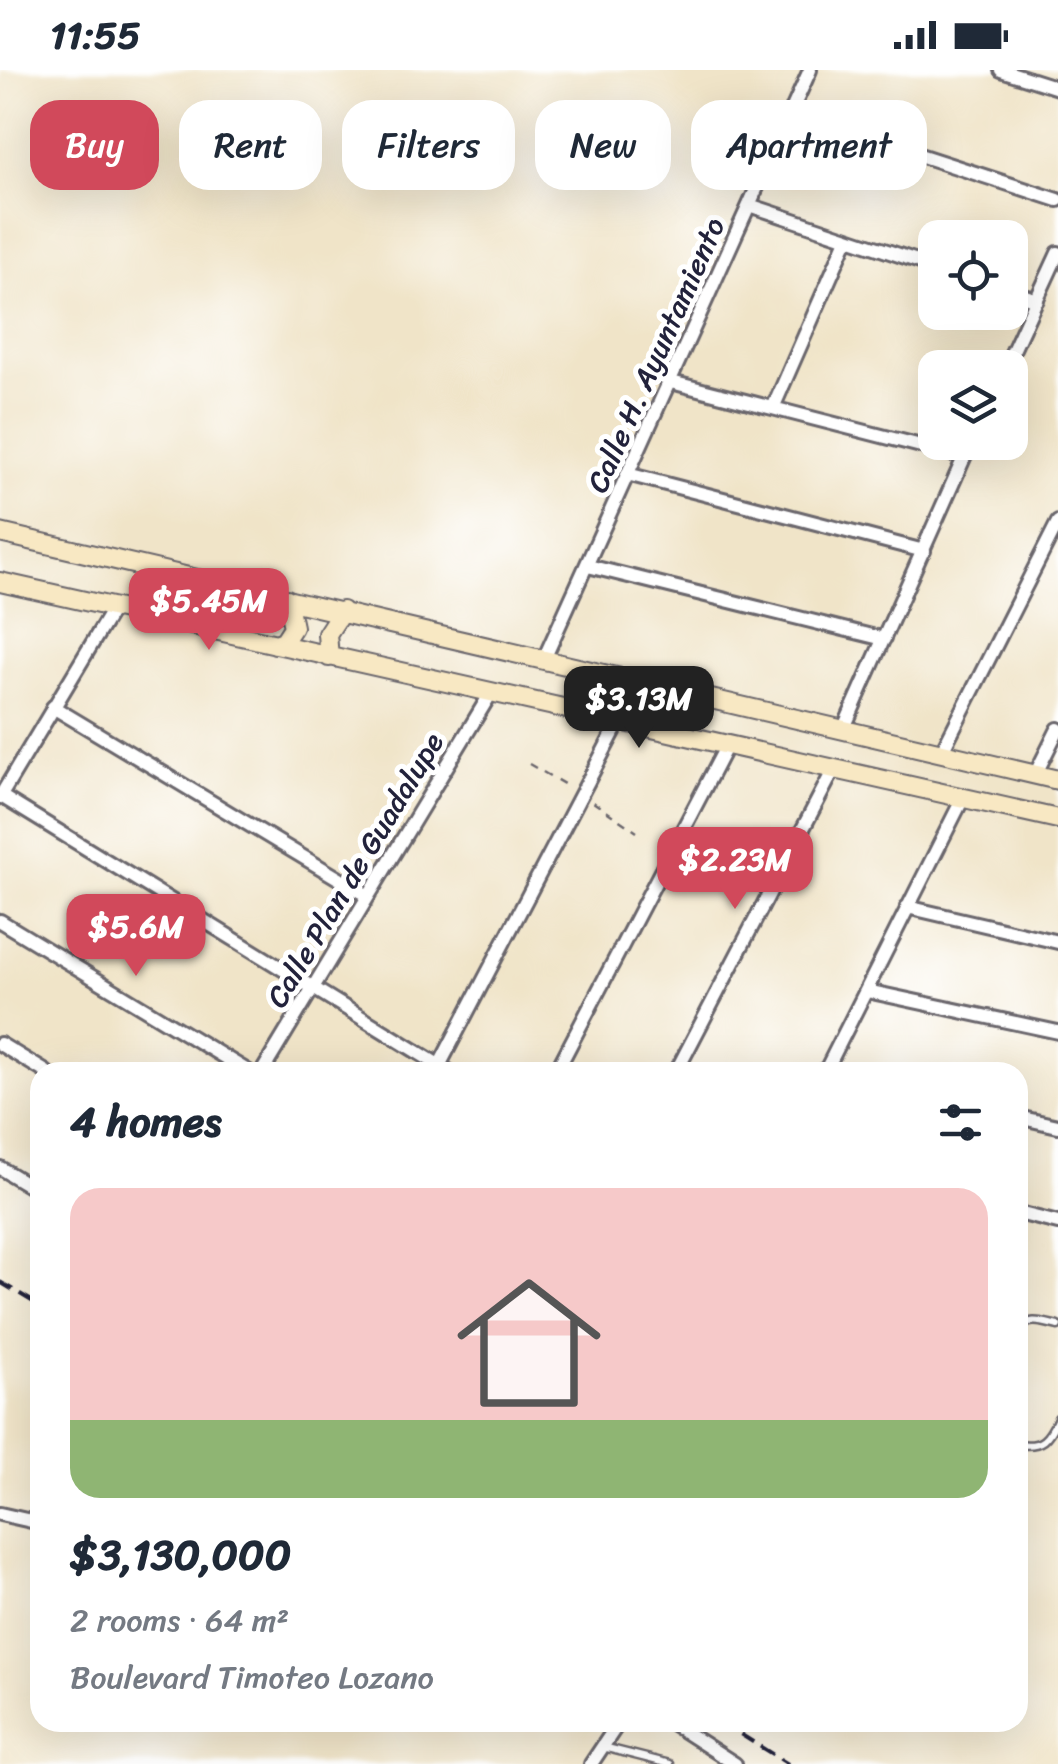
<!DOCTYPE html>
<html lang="en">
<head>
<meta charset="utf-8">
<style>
	:root { --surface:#fff; --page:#f2f2f3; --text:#1f2937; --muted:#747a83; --line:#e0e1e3; --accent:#d1495b }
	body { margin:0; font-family:Sriracha,sans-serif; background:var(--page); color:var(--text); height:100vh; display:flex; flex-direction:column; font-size:38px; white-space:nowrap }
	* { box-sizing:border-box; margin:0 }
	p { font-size:32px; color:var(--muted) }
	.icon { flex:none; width:55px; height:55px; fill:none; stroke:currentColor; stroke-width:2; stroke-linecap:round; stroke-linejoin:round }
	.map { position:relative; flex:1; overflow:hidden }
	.sheet { position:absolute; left:30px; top:992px; width:998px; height:670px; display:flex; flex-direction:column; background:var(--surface); border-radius:30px; box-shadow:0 10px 40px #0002 }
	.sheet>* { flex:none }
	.hud { position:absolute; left:30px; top:30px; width:1000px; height:90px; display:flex; gap:20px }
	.tools { position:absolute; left:918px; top:150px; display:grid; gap:20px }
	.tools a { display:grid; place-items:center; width:110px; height:110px; border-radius:20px; background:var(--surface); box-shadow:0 10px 40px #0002; font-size:50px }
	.price { position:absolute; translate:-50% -85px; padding:0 22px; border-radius:20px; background:var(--accent); color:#fff; font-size:32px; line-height:65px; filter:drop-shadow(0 2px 5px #0008) }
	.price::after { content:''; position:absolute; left:50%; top:60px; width:30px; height:22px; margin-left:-15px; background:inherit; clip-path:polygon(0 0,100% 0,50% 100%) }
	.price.current { background:#222; color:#fff }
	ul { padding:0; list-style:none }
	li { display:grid; align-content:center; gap:20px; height:530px; padding:0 40px }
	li+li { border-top:2px solid var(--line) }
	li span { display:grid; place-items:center; height:310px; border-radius:30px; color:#555 }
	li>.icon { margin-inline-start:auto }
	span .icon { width:180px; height:180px; fill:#fffc; stroke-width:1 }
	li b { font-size:42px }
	h2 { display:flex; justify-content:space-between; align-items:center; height:120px; padding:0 40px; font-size:42px }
	.pill { padding:0 35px; border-radius:30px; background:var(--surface); box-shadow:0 10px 40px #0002; font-size:35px; line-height:90px }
	.pill.current { background:var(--accent); color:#fff }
	.status { display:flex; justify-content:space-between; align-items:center; height:70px; padding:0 50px; background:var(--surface); direction:ltr }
	.status svg { height:28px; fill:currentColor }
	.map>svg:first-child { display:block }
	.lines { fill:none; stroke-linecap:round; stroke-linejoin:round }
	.service-casing { stroke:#6a666c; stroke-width:11 }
	.minor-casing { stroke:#6a666c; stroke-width:18 }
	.secondary-casing { stroke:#6a666c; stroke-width:22 }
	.path { stroke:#6a666c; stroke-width:2.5; stroke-dasharray:8 8; stroke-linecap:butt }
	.service { stroke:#fff; stroke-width:6 }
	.minor { stroke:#fff; stroke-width:12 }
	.secondary { stroke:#f8e8c3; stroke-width:18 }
	.rail { stroke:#22223b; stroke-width:4; stroke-dasharray:15 8; stroke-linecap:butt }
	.labels { text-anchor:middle; stroke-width:10; stroke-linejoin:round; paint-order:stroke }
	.street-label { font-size:30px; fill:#22223b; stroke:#fff }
</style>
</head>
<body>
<div class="status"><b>11:55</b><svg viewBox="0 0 49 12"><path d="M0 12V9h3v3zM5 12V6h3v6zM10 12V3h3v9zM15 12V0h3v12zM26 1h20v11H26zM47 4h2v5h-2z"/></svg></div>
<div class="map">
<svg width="1058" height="1694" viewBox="0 0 1058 1694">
	<rect width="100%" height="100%" fill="#fff"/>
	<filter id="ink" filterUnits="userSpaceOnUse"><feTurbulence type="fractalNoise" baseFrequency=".01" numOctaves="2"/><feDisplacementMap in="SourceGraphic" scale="20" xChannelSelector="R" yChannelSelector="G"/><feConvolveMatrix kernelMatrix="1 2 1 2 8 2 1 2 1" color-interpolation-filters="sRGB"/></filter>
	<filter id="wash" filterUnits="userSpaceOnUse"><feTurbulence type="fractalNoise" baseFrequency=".0048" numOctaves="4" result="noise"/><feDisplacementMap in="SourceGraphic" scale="40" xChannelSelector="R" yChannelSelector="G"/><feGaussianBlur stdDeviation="2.25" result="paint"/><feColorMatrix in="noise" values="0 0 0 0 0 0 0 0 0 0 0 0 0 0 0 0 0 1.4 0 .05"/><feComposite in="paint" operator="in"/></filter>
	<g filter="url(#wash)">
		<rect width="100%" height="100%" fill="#f0e4c8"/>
	</g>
	<g filter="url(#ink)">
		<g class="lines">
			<defs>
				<path id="service" d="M1018,1261C1028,1246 1042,1252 1058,1256
					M1018,1374C1042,1378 1048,1369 1058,1348
					M603,1677L670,1694"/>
				<path id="minor" d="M1001,0L1058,18
					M790,43L1058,130
					M749,135L935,197
					M1010,221L1037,230
					M1005,298L1058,183
					M671,312L964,387
					M773,338L847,169
					M631,405L924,481
					M588,496L884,569
					M544,589L810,0
					M53,637L368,826
					M843,660L971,372
					M941,683L1058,452
					M1035,705L1058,659
					M1,726L450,1002
					M0,727L114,537
					M907,837L1058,872
					M0,851L249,1002
					M867,921L1058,962
					M0,974L46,1002
					M439,996L619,652
					M262,1002L491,623
					M556,1002L726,677
					M676,1002L833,701
					M825,1002L962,730
					M1018,1047L1058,1056
					M0,1098L40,1122
					M1018,1143L1058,1153
					M0,1444L40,1453
					M670,1652L735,1694
					M591,1694L619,1652"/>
				<path id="secondary" d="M0,463L1058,710
					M0,512L1058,749
					M275,574L284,571L293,557L287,529
					M329,587L327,564L342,541"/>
			</defs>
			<use href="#service" class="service-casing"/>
			<use href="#minor" class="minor-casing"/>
			<use href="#secondary" class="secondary-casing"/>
			<path class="path" d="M529,694L569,717
				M593,732L637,762"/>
			<use href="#service" class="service"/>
			<use href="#minor" class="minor"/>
			<use href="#secondary" class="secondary"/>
			<path class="rail" d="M0,1212L40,1236
				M721,1652L788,1694"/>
		</g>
	</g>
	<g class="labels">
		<g class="street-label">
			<text transform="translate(656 285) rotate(-66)" y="10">Calle H. Ayuntamiento</text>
			<text transform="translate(355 800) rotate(-59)" y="10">Calle Plan de Guadalupe</text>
		</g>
	</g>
</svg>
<div class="tools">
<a><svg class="icon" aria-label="locate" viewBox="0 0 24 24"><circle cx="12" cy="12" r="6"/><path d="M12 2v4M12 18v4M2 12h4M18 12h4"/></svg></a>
<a><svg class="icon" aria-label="layers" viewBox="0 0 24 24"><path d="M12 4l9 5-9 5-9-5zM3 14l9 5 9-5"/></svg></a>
</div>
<b class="price" style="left:209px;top:583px">$5.45M</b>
<b class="price current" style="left:639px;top:681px">$3.13M</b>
<b class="price" style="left:735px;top:842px">$2.23M</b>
<b class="price" style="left:136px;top:909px">$5.6M</b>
<div class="hud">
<a class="pill current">Buy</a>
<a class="pill">Rent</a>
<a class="pill">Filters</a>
<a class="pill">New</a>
<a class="pill">Apartment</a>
</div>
<section class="sheet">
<h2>4 homes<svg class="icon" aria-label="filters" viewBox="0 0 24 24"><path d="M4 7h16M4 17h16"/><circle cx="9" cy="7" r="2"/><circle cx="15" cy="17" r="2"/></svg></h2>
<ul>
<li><span style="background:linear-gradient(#f6c9c9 75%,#8fb573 0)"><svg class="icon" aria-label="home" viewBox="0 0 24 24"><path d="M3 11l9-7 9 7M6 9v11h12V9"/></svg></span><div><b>$3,130,000</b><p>2 rooms · 64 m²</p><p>Boulevard Timoteo Lozano</p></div></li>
</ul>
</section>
</div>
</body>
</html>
